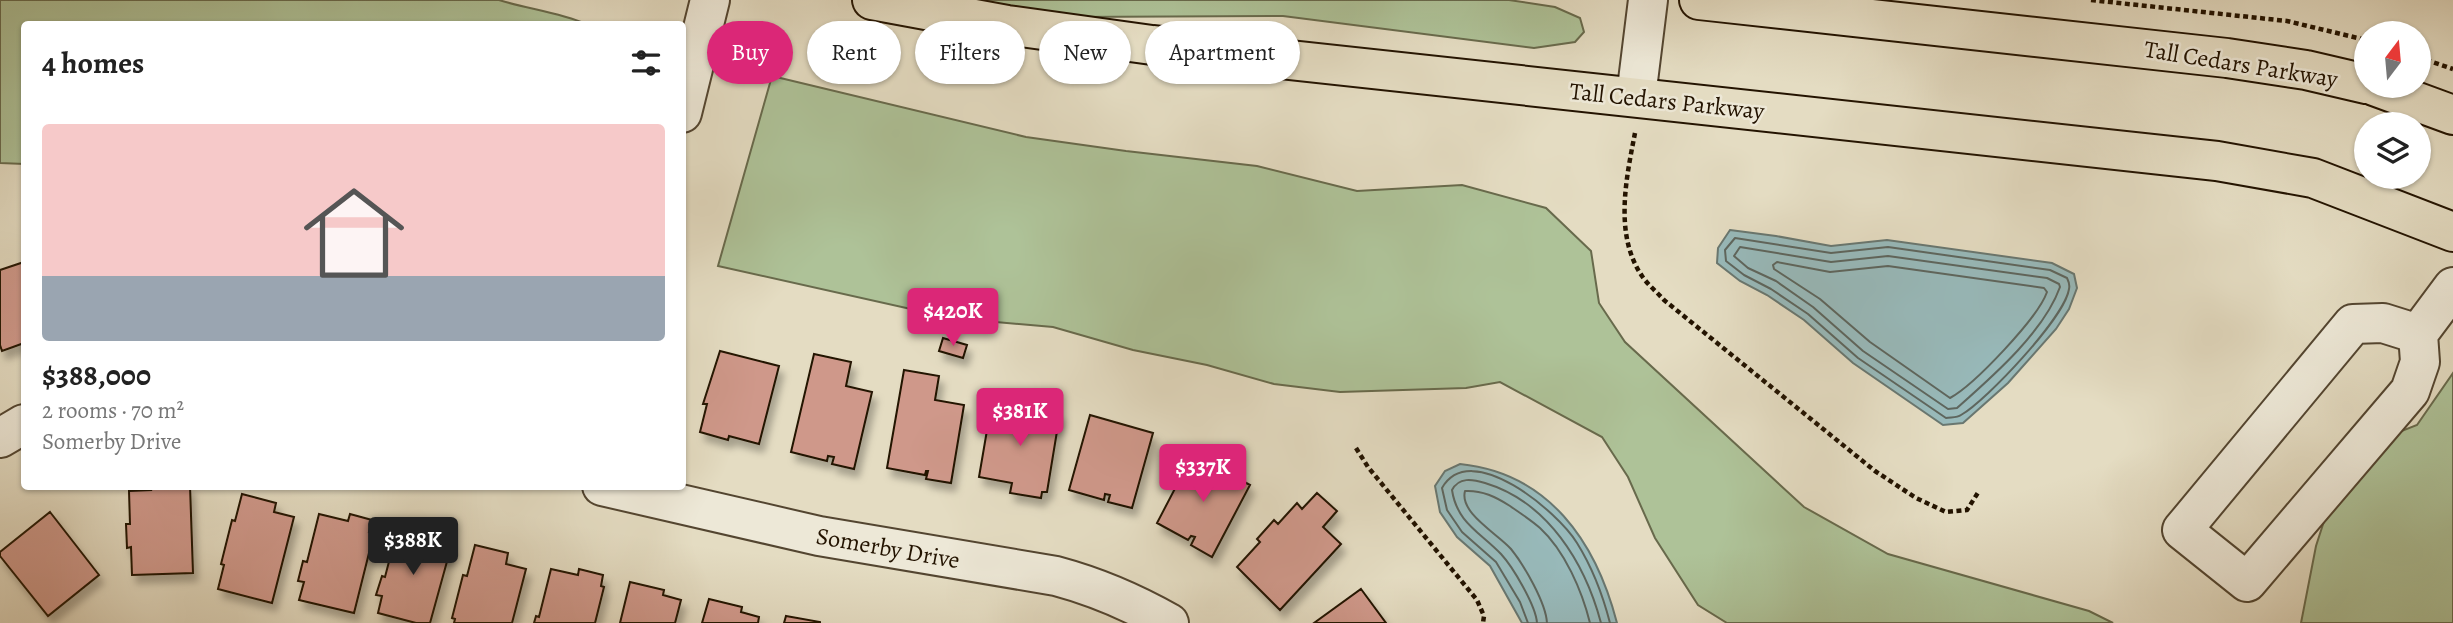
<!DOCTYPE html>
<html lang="en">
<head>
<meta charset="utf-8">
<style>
	:root { --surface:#fff; --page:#f2f2f2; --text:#222; --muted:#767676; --line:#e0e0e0; --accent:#db2777 }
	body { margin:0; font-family:Alegreya,serif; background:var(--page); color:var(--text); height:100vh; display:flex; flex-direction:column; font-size:26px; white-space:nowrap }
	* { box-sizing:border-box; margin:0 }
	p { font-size:23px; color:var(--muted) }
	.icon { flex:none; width:38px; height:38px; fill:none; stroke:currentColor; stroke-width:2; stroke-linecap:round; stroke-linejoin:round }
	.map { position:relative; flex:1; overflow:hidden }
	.details { position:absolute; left:21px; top:21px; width:665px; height:469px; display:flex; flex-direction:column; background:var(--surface); border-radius:7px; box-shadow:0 2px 5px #0004 }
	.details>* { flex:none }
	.banner { position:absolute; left:707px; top:21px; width:665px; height:63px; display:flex; gap:14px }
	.needle { width:46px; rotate:16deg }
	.fabs { position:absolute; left:2354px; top:21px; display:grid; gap:14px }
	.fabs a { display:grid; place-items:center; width:77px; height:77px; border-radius:50%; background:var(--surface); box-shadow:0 2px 5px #0004; font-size:35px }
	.price { position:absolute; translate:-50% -60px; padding:0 16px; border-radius:7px; background:var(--accent); color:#fff; font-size:23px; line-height:46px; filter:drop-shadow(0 2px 4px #0008) }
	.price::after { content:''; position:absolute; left:50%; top:42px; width:21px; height:16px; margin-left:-10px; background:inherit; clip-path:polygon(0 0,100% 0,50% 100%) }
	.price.active { background:#222; color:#fff }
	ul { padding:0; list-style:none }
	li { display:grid; align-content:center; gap:14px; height:371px; padding:0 21px }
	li+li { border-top:2px solid var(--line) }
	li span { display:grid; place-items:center; height:217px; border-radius:7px; color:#555 }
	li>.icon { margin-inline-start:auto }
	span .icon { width:126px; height:126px; fill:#fffc; stroke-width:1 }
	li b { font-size:30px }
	h2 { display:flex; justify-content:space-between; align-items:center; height:84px; padding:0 21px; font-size:30px }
	.chip { padding:0 24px; border-radius:32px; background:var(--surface); box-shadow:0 2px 5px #0004; font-size:24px; line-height:63px }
	.chip.active { background:var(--accent); color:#fff }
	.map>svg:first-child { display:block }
	.green { fill:#aec298; stroke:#686a4c; stroke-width:2 }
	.water { fill:#98babb; stroke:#697770; stroke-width:2 }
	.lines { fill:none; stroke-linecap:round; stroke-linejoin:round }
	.shore { stroke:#5e665e; stroke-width:2 }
	.building { fill:#cf988a; stroke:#231300; stroke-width:2; filter:url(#shadow) }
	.minor-casing { stroke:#534530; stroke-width:42 }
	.major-casing { stroke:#231300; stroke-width:42 }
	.path { stroke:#231300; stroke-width:4.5; stroke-dasharray:5 3.5; stroke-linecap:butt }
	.minor { stroke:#ede8d7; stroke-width:38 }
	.major { stroke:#e4dcc2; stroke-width:38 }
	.labels { text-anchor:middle; stroke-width:5; stroke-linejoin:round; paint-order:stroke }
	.street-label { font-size:24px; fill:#231300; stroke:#ede8d7 }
</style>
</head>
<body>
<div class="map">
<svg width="2453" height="623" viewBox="0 0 2453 623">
	<defs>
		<filter id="shadow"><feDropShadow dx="4.5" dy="8" stdDeviation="3.5" flood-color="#0004"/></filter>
	</defs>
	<rect width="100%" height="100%" fill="#e4dcc2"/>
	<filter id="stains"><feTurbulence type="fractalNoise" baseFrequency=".00286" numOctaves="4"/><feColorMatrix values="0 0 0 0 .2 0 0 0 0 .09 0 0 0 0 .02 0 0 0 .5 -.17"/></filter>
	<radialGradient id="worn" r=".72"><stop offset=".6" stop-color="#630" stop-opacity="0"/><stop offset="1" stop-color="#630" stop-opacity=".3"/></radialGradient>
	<path class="green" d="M0,0H499C527,9 559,12 586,24H24V164L0,163Z
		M978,0H1509L1555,7L1580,18L1584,32L1575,42L1534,48L1283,16L1067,17Z
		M772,76L1026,137L1126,151L1257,166L1357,191L1462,185L1546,208L1591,251L1599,303L1625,342L1804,507L1888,554L2089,611L2113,623H1727L1698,605L1655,538L1628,477L1602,437L1500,382L1466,388L1340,392L1274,384L1207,365L1133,350L1053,327L951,318L718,266Z
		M2453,373V623H2301L2316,546L2346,453L2417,425Z"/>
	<path class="water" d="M1730,230L1776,236L1831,246L1887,240L2052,263L2074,274L2077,288L2069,309L2056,329L2008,383L1963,423L1943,425L1853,363L1804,320L1767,295L1740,281L1717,263L1718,248Z
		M1460,464C1549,473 1596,542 1617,623H1522L1490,566L1457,537L1440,512L1435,486L1445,471Z"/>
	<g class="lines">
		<path class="shore" d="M1735,238L1831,253L1888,247L2050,270L2067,278C2069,282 2070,285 2069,289C2065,317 1987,400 1961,415C1957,418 1951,417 1946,418L1858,358L1808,314L1771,289L1744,275L1726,261L1725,250Z
			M1740,247L1831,262L1888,256L2047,278L2059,284L2060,287C2044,332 1992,377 1957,408L1948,409L1863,351L1813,307L1776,281L1748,268L1734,256Z
			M1777,262L1830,272L1888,266L2044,288L2047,292C2038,318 1974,385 1950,398L1870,342L1820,299L1774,269L1773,265Z
			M1528,623L1520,602L1496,562L1462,532L1447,510L1442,488C1471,438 1558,512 1577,543C1592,567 1603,596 1610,623
			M1537,623C1536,606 1513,567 1501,554C1480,532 1457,523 1452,490C1459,477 1472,479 1485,483C1548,502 1585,563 1601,623
			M1547,623C1546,603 1524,565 1511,549C1498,534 1459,513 1465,491C1482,490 1496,497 1510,506C1520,513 1531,520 1540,528C1565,551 1582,591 1590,623"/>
	</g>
	<path class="building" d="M24,262V343L2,351L0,345V270Z
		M943,338L967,345L963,358L939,351Z
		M720,351L779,366L759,444L729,436L728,440L700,432L707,404H703Z
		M814,354L851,362L846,386L872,392L854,469L832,464L834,457L828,456L827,461L791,452Z
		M904,370L939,376L935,400L964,405L951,483L926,479L928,471H926L925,475L887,468Z
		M992,401L1060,413L1047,492H1042L1041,498L1010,493L1012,483L979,477Z
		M1090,415L1153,433L1132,508L1108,502L1110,495L1105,494L1104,500L1069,490Z
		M1193,454L1250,485L1212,557L1191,545L1195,537L1191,536L1188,540L1157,523Z
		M150,486H190L193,573L132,575L131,547L127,548L126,524H130L129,491L151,490Z
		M1317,493L1337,511L1323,527L1341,544L1280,610L1237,567L1260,542L1257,539L1274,520L1278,524L1297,503L1302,509Z
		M242,494L276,503L274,512L294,517L272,603L218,589L224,565L221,564L232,520L235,521Z
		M50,512L99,575L48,616L0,556V552Z
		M319,514L348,521L350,514L372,520L369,532L374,533L354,613L299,600L304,582L298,581L303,561L307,562Z
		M398,527L434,537L433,542L451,547L430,623H416L378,613L382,596L376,595L382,576L385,577Z
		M475,545L508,553L506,564L526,569L512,623H454L455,619L452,618L463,575L467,576Z
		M551,569L578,575L579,569L603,575L601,586L604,587L595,623H534L536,616L539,617Z
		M630,582L664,590L663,595L681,600L675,623H620Z
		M1361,589L1386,623H1314Z
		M709,599L742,607L741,612L759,617L758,623H702Z
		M786,616L820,622V623H784Z"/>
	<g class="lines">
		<defs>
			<path id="minor" d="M1636,97L1648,0
				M682,113L710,0
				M2418,334L2383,323L2353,324L2182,530L2247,582L2410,391L2420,362L2418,334L2453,287
				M0,438L24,424
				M602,486L819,536L1056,576C1097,587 1132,602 1169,623"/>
			<path id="major" d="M872,0L1007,25L1152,45L2217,161L2313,178L2453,232
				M1699,0L2227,58L2306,70L2366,84
				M2374,86L2453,115"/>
		</defs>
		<use href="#minor" class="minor-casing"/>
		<use href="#major" class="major-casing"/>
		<path class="path" d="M2091,0L2287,21L2366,40
			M2418,57L2453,69
			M1635,133C1626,179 1614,235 1642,276C1648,285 1657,292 1664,300L1875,471L1916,498L1946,512L1967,510L1979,491
			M1356,448L1368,467L1477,600L1484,616L1483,623"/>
		<use href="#minor" class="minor"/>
		<use href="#major" class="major"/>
	</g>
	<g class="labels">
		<g class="street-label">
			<text transform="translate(2241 64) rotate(9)" y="8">Tall Cedars Parkway</text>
			<text transform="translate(1667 101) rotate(6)" y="8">Tall Cedars Parkway</text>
			<text transform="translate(888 548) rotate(10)" y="8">Somerby Drive</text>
		</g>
	</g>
	<rect width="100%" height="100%" filter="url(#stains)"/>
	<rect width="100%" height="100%" fill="url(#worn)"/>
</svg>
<div class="fabs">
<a><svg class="needle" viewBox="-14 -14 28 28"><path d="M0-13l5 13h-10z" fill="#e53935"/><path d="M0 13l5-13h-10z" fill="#767676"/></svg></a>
<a><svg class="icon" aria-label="layers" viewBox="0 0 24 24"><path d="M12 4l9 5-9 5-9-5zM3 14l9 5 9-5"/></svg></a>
</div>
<b class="price" style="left:953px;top:348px">$420K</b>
<b class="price" style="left:1020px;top:448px">$381K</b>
<b class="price" style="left:1203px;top:504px">$337K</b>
<b class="price active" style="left:413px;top:577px">$388K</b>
<div class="banner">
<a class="chip active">Buy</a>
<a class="chip">Rent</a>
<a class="chip">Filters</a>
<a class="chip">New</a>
<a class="chip">Apartment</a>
</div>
<section class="details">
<h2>4 homes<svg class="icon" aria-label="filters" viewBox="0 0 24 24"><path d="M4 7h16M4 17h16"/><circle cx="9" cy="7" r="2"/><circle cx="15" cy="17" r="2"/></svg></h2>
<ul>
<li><span style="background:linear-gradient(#f6c9c9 70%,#9aa5b1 0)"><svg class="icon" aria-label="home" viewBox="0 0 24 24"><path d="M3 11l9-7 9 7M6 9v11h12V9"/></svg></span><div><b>$388,000</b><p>2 rooms · 70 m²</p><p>Somerby Drive</p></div></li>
</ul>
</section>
</div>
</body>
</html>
